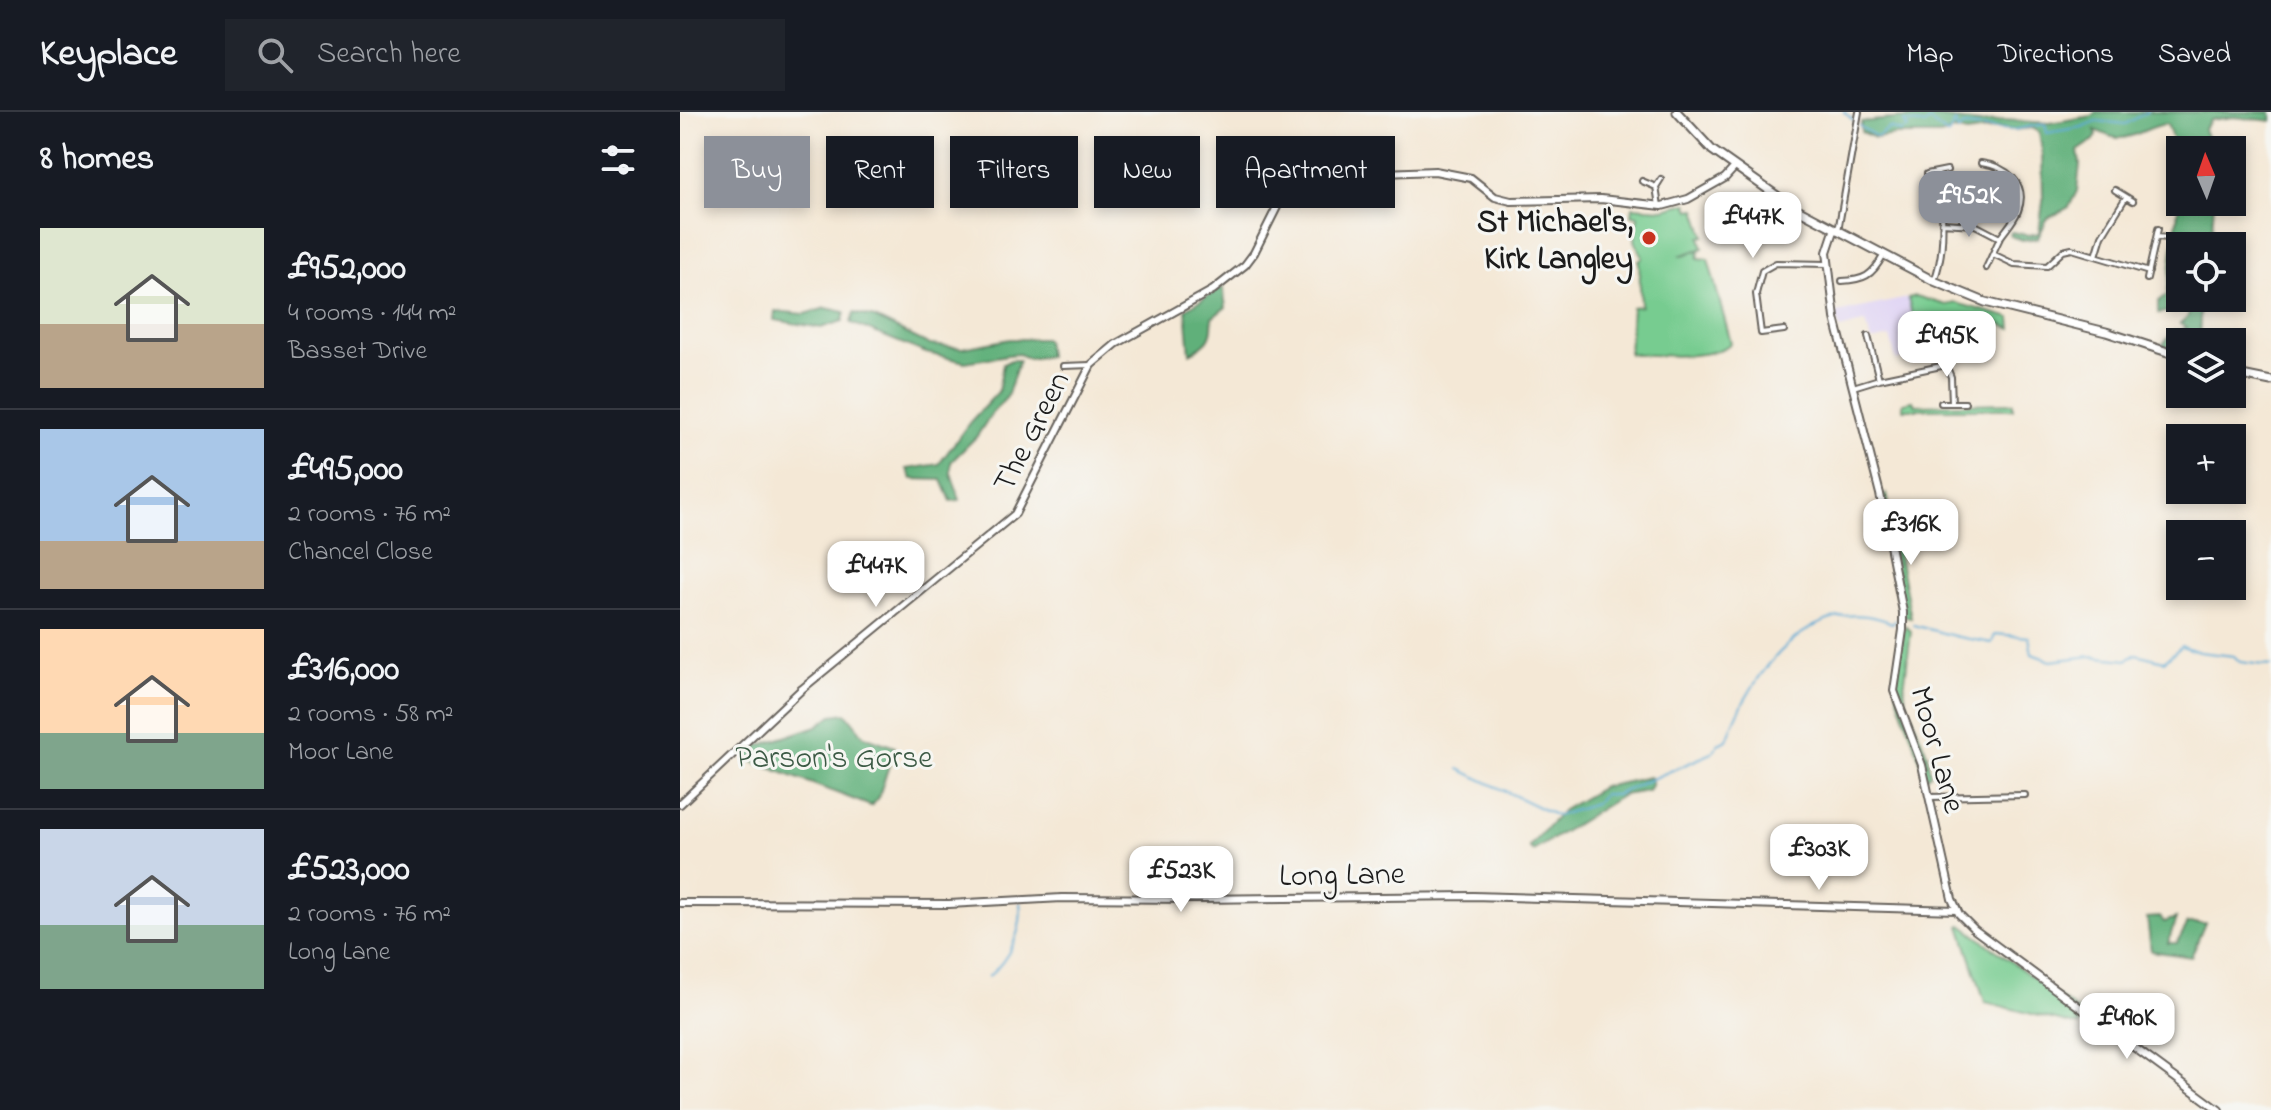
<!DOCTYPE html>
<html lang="en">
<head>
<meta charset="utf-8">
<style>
	:root { --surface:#171b24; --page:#20242c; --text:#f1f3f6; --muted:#9ea1a6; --line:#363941; --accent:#8c9099 }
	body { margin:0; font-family:"Indie Flower",sans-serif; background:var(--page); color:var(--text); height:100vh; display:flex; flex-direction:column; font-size:30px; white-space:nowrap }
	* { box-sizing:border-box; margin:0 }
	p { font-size:26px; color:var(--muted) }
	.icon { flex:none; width:44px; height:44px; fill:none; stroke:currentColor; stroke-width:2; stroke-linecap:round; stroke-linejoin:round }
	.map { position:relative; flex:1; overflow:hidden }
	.panel { display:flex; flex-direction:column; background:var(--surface); width:680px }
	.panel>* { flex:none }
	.guide { position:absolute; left:24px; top:24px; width:760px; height:72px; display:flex; gap:16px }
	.needle { width:52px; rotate:358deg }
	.fabs { position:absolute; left:1486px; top:24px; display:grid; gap:16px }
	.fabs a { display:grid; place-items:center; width:80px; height:80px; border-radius:0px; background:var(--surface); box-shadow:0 4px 12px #0003; font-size:40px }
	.price { position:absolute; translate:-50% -68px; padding:0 18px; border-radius:16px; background:#fff; color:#222; font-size:26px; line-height:52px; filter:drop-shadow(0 2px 4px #0008) }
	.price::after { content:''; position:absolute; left:50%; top:48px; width:24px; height:18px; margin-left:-12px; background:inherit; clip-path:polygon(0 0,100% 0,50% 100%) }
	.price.current { background:var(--accent); color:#fff }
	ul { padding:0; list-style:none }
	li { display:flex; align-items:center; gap:24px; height:200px; padding:0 40px }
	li+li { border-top:2px solid var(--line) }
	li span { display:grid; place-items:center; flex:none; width:224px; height:160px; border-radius:0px; color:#555 }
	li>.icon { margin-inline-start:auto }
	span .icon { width:96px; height:96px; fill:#fffc; stroke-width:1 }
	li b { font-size:34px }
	h2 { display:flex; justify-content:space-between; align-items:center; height:96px; padding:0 40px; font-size:34px }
	.pill { padding:0 28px; border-radius:0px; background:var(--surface); box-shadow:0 4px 12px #0003; font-size:28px; line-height:72px }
	.pill.current { background:var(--accent); color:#fff }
	header { display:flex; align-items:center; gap:48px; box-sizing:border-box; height:112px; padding:0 40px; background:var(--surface); border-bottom:2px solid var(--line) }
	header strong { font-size:38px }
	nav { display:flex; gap:44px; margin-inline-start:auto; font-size:28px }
	.search { width:560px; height:72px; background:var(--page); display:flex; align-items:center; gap:20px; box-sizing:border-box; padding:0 28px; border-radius:0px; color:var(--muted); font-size:30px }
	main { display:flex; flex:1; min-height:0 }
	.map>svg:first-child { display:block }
	.built { fill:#e0d4f4 }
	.green { fill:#77cc90; stroke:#4a7456; stroke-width:2 }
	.forest { fill:#61b07a; stroke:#3e664b; stroke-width:2 }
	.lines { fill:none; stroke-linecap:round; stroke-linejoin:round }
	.stream { stroke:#59a9d4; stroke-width:2 }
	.minor-casing { stroke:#68635d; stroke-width:8 }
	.tertiary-casing { stroke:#68635d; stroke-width:10 }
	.secondary-casing { stroke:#68635d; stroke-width:10 }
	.trunk-casing { stroke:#68635d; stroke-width:11 }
	.minor { stroke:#fff; stroke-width:4 }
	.tertiary { stroke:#fff; stroke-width:6 }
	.secondary { stroke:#fff; stroke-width:6 }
	.trunk { stroke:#fff; stroke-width:7 }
	.poi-dot { fill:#c8321e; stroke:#f6f6f2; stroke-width:3 }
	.labels { text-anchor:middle; stroke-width:6; stroke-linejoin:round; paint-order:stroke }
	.poi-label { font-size:32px; font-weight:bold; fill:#1c1c1c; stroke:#f6f6f2; text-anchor:end }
	.street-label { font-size:32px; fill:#1c1c1c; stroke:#f6f6f2 }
	.park-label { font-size:32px; fill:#3c5a45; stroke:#f6f6f2 }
</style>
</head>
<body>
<header>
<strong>Keyplace</strong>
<div class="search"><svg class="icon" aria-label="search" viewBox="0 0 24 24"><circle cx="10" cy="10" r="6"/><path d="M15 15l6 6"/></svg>Search here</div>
<nav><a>Map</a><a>Directions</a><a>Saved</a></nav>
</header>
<main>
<section class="panel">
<h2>8 homes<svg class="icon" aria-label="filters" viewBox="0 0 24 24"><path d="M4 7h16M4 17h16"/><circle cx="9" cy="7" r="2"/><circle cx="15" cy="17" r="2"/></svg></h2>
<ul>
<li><span style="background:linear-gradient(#dfe7d0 60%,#b9a48a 0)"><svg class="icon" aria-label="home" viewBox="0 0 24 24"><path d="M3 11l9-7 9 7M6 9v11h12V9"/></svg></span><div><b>£952,000</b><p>4 rooms · 144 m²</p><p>Basset Drive</p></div></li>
<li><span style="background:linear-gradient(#a9c7e8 70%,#b9a48a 0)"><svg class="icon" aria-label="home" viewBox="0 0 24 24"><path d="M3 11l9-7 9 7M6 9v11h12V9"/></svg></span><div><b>£495,000</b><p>2 rooms · 76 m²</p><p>Chancel Close</p></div></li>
<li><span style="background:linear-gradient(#ffd9b3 65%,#7fa58c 0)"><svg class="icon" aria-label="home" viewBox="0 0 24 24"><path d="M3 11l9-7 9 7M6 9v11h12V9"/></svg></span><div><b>£316,000</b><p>2 rooms · 58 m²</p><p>Moor Lane</p></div></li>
<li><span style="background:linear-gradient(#c9d6e8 60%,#7fa58c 0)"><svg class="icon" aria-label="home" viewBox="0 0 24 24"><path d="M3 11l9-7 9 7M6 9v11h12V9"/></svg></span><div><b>£523,000</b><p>2 rooms · 76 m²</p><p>Long Lane</p></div></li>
</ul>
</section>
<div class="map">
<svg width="1591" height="998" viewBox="0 0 1591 998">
	<rect width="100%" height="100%" fill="#f6f6f2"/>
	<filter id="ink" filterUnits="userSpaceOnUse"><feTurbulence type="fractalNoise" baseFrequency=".0125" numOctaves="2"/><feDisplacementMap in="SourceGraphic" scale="16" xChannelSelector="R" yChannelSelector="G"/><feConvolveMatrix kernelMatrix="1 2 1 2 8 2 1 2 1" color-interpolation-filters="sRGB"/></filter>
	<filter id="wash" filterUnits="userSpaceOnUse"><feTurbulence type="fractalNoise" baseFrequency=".006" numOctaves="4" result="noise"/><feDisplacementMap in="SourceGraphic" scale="32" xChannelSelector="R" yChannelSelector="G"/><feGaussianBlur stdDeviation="1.8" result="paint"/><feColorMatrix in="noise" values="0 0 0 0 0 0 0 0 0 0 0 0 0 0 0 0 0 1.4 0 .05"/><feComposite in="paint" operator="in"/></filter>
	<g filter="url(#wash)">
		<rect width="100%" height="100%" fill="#f4e8d6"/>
		<path class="built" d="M1228,186L1243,242L1216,248L1210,225L1191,229L1186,210L1160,217L1156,201Z"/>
		<path class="green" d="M1007,91L1010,98L1016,97L1025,124L1020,125L1023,136L999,144L1020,138L1018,146L1028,147L1051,231C1031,249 976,243 949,242L952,195L961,194L959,149L963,146L955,129L958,104L952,103L953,95L984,97Z
			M1236,184L1266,193L1276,191L1331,206L1332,217L1318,211L1310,212L1299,230L1279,216L1277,209L1245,212V216L1236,219L1228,186Z
			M1233,289L1235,293L1333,291V297H1223V291Z
			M1207,382L1231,506L1225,505L1203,384Z
			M1225,514L1231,519L1224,576L1226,588L1247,642L1250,662L1246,665L1217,583L1216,573Z
			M1282,813L1402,902L1399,914L1305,890L1280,814Z"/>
		<path class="forest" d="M1416,0H1591V9L1554,5L1531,8L1524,17L1532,38H1500V77L1494,53L1485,51L1494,32L1487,12C1471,13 1457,25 1441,26C1431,27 1423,21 1415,18L1417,23L1414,28L1398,39L1400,52L1397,79L1389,95L1367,107L1358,126L1342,128L1330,124L1331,120L1349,123L1359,121L1363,89L1362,38L1359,20L1352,16L1332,18L1318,16L1287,21L1273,18L1262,23H1214L1195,26L1181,20V10L1244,4L1300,11L1325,8L1369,11L1411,4Z
			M1500,84V90H1534L1531,134H1500V186H1521L1519,230H1500V239L1482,233L1493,220L1507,216L1500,212L1507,206L1512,193L1505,190L1494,199L1478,201V190L1487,183Z
			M543,175L546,195L532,206C534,226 527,232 510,241L506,197Z
			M146,196L165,200L163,209L141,216L94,208L95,199L125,202Z
			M174,201L195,206L250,233L282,236L330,227H366L368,244L349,247L339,242L328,243L285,250L246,241L171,211Z
			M331,248H339L327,285L312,301L297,324L271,350V361L280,388L271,389L262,368L232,367L227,357L259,352L290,310L318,280L323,252Z
			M166,601L184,624L215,635L198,687L191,694L69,648V637L137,614L152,603Z
			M970,665L972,671L968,679L943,683L853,739L849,735L883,698L923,675Z
			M1480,805L1484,810L1496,806L1488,831H1497L1508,811H1525L1511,845L1471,839L1467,806Z"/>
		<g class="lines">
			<path class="stream" d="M1164,0L1175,10
				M1179,14L1197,25L1209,16L1221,20L1228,16L1224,10L1244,13L1250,9L1268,23L1275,10L1278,19L1284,14L1333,18L1365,12L1367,21L1402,15L1416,9L1446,12L1467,0
				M1233,513L1278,525L1312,531L1315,522L1349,525L1352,542L1371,549L1410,544L1447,548L1456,542L1484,549L1502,534L1519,540L1554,544L1560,550L1591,554
				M779,657L877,704L915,692L923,682L935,683L1032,641L1038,632L1047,628C1070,561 1134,477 1212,511L1216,508
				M308,865C328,848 344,819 340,791"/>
		</g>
	</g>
	<g filter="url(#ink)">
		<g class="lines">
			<defs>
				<path id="minor" d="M1301,51C1325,54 1349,71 1338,99C1334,109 1326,117 1320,126C1315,136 1311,146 1306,156
					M1247,62L1267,58
					M962,69L976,75L979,94
					M976,75L981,67
					M1435,78L1453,89
					M1262,111L1295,113L1320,126
					M1158,119L1179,0
					M1477,125L1489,126
					M1313,142L1334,152L1367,154L1383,139L1392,137L1469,160
					M1416,144L1422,124L1446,85
					M1467,167L1478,117
					M1162,169C1184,168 1192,164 1203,144
					M1254,169C1267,136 1263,94 1257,60
					M1104,218L1081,221L1076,182L1082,159L1096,151L1147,152
					M1274,223L1285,224
					M1266,253L1271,265L1272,291
					M383,254L411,253
					M1199,267L1266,253L1272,244L1274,210
					M1173,275L1199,267L1188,224
					M1261,291H1285
					M1249,685L1345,683"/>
				<path id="tertiary" d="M0,692L122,577L335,402L411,253L436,232L533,178L565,153L574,141L598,93L610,80L637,70L679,62L755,59L791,66L815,85L831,89L921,87L982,94L1008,87L1045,66L1055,55
					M0,791L269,792L382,786L514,787L793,784L1277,798"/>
				<path id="secondary" d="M1154,119L1147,140L1155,206L1200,382L1223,500V518L1214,579L1242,653L1272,787L1279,802L1295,818L1539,998"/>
				<path id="trunk" d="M997,0L1032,38L1110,93L1254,169L1305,190L1426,220L1500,244
					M1552,261L1591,269"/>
			</defs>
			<use href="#minor" class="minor-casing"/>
			<use href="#tertiary" class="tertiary-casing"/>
			<use href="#secondary" class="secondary-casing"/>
			<use href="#trunk" class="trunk-casing"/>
			<use href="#minor" class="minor"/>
			<use href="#tertiary" class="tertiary"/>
			<use href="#secondary" class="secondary"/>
			<use href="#trunk" class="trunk"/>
		</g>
	</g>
	<circle class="poi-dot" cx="969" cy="126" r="8"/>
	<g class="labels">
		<g class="poi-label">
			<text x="953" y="119">St Michael's,<tspan x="953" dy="37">Kirk Langley</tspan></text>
		</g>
		<g class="street-label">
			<text transform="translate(350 319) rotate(-63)" y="11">The Green</text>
			<text transform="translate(1259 637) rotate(74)" y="11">Moor Lane</text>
			<text transform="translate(662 761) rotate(-1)" y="11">Long Lane</text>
		</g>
		<g class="park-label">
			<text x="154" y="655">Parson's Gorse</text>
		</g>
	</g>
</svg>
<div class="fabs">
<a><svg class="needle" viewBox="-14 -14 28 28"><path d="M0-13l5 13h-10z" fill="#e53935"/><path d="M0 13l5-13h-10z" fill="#9ea1a6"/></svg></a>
<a><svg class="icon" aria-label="locate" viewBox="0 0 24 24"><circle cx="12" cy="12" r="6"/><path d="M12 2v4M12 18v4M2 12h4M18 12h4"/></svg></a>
<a><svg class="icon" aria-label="layers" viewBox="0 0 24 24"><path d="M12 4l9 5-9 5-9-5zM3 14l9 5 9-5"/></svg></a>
<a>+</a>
<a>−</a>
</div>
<b class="price current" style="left:1289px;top:127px">£952K</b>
<b class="price" style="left:1073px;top:148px">£447K</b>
<b class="price" style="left:1267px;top:267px">£495K</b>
<b class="price" style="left:1231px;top:455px">£316K</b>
<b class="price" style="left:196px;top:497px">£447K</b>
<b class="price" style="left:1139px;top:780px">£303K</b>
<b class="price" style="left:501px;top:802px">£523K</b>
<b class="price" style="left:1447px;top:949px">£490K</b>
<div class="guide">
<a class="pill current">Buy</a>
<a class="pill">Rent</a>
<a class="pill">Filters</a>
<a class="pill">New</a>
<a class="pill">Apartment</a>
</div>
</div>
</main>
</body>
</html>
